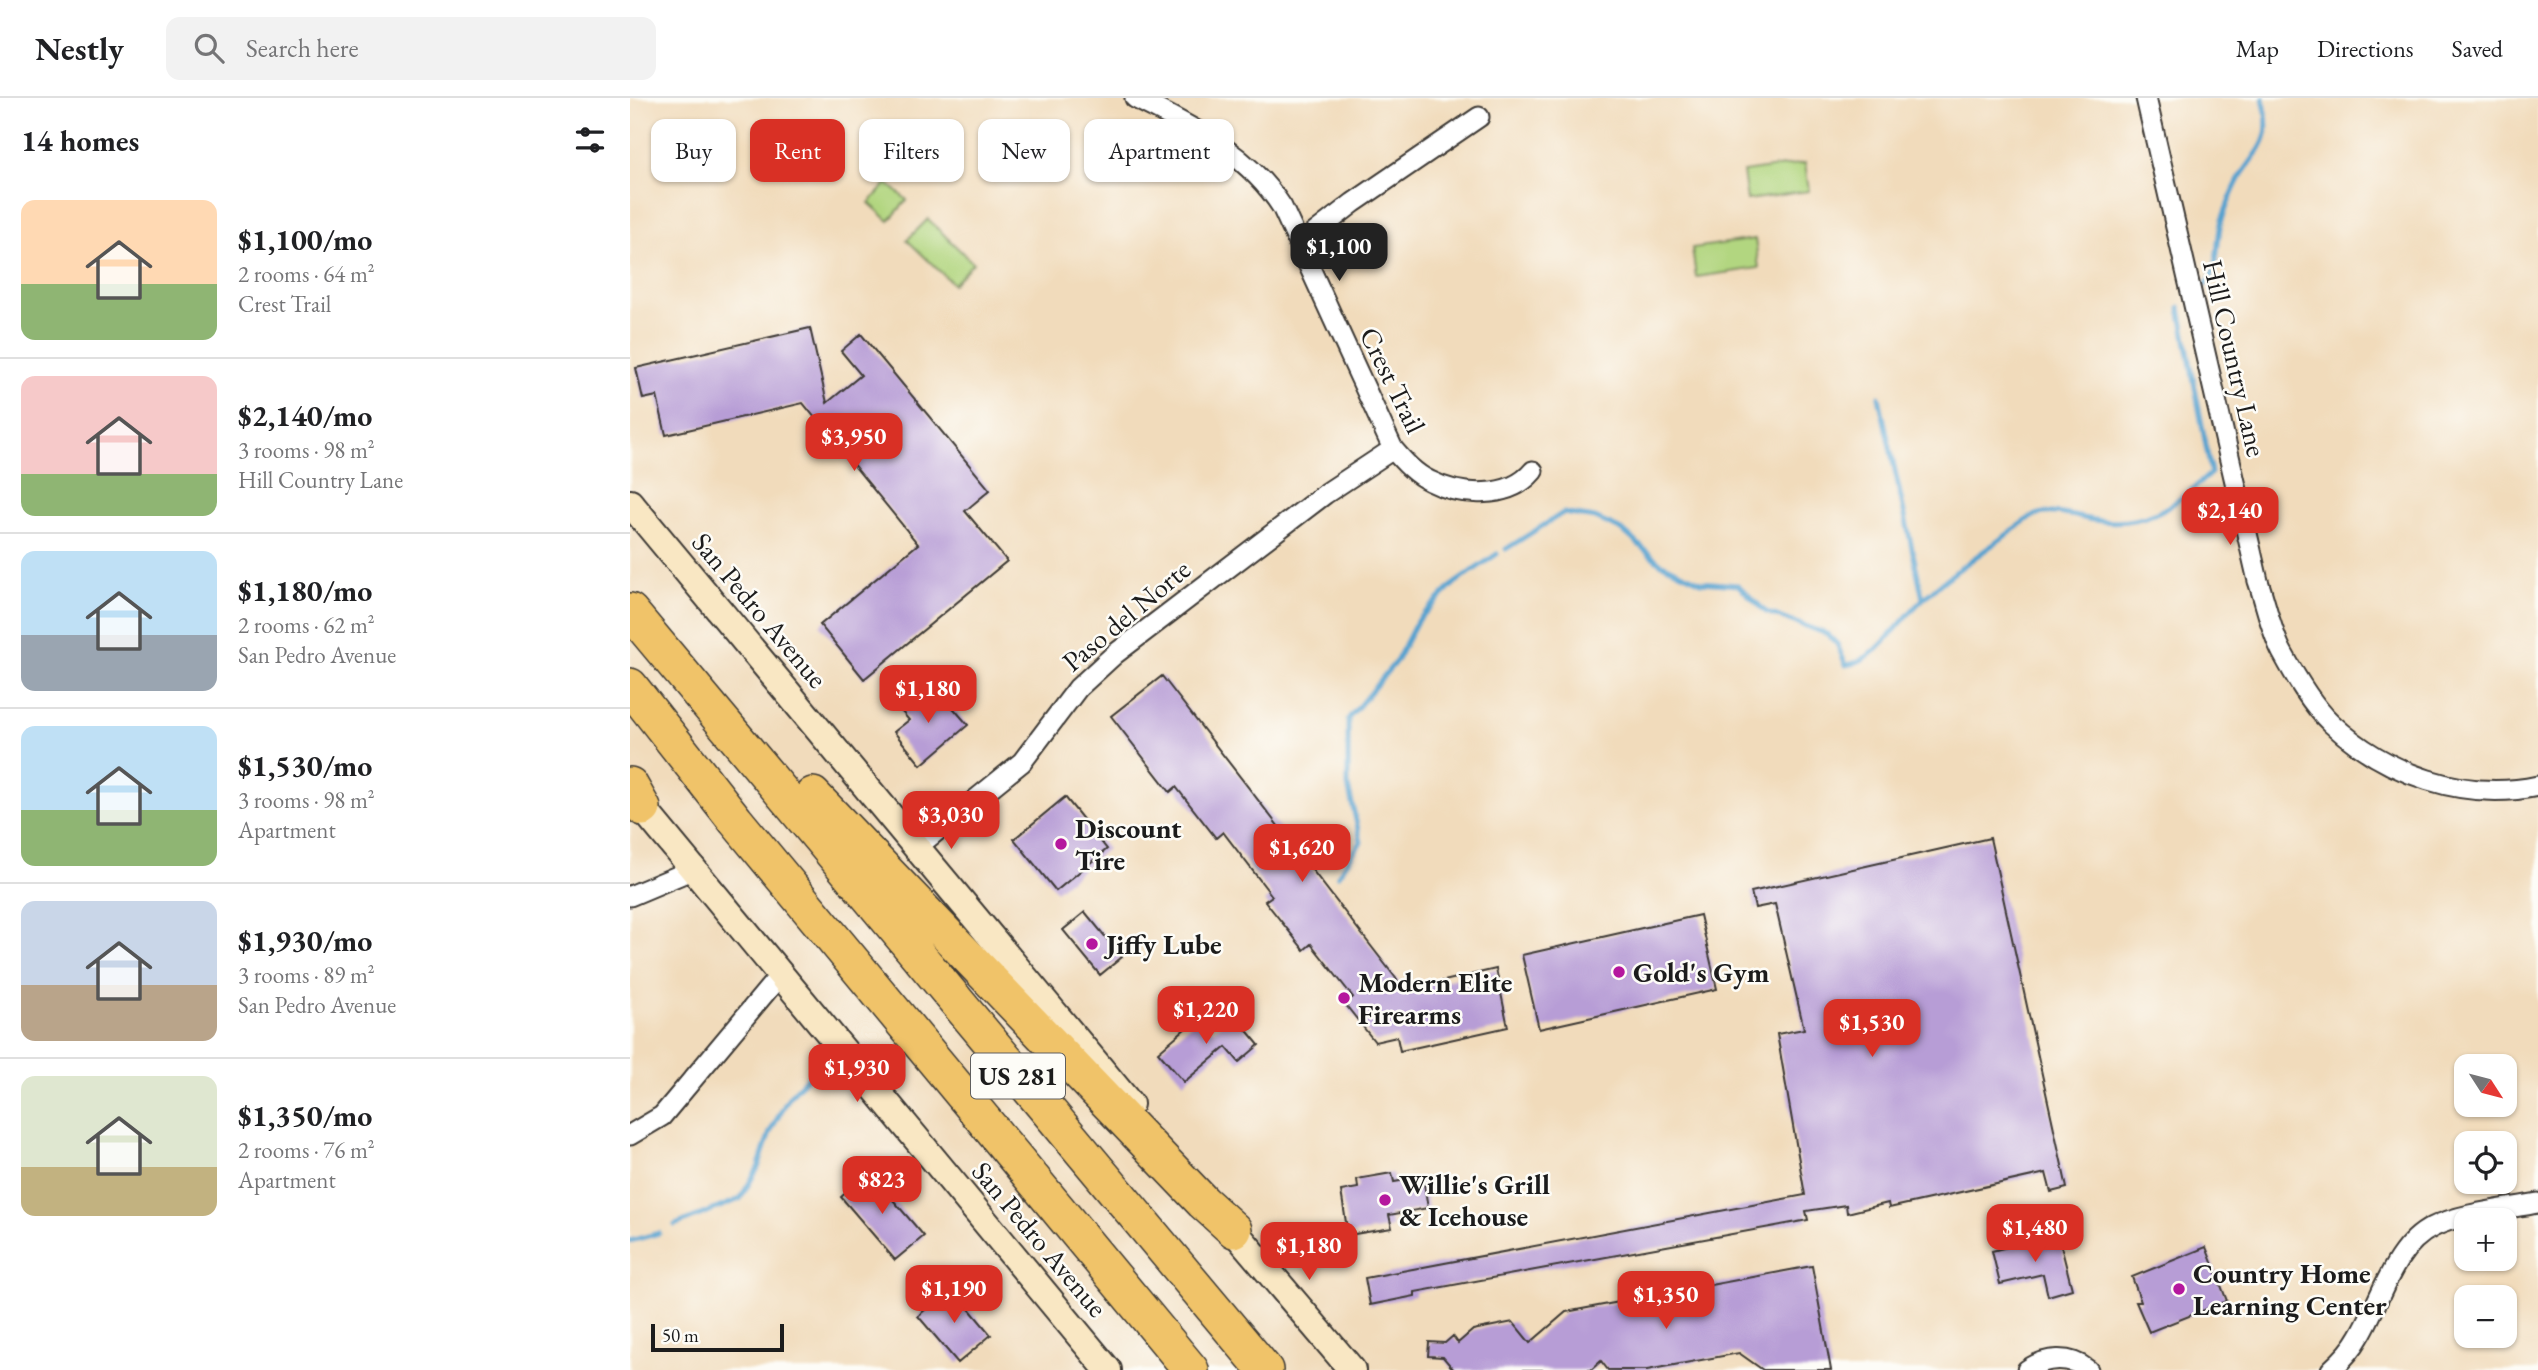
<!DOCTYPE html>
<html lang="en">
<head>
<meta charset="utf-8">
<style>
	:root { --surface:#fff; --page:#f2f2f2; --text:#202124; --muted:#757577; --line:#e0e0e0; --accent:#d93025 }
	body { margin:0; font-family:"EB Garamond",serif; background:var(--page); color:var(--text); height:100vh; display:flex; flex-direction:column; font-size:26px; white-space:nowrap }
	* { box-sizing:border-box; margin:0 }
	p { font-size:23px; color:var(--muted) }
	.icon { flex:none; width:38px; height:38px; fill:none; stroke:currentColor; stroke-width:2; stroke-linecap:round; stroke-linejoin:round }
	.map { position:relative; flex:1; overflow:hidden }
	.details { display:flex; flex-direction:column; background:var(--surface); width:630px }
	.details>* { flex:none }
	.top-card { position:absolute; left:21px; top:21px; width:665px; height:63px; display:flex; gap:14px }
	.needle { width:46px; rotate:126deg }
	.tools { position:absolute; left:1824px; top:956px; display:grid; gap:14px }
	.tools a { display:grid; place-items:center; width:63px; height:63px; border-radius:14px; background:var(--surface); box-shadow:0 2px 5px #0004; font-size:35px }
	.scale { position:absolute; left:21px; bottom:18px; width:133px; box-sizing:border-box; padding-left:7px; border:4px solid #1c1c1c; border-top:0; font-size:19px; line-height:24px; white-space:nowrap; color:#1c1c1c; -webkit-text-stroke:5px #fdfcf7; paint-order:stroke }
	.price { position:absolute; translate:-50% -60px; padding:0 16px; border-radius:14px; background:var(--accent); color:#fff; font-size:23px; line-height:46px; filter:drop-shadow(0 2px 4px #0008) }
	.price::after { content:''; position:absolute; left:50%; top:42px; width:21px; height:16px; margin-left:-10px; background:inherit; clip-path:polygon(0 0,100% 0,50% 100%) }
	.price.selected { background:#222; color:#fff }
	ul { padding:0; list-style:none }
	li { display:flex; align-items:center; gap:21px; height:175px; padding:0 21px }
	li+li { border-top:2px solid var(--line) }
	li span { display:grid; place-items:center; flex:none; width:196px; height:140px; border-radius:14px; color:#555 }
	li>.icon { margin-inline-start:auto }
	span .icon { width:84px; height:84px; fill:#fffc; stroke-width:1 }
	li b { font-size:30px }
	h2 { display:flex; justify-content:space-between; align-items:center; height:84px; padding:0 21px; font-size:30px }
	.pill { padding:0 24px; border-radius:14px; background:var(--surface); box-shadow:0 2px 5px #0004; font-size:24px; line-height:63px }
	.pill.selected { background:var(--accent); color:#fff }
	header { display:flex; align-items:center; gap:42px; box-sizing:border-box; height:98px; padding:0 35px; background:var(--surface); border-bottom:2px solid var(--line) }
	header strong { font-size:33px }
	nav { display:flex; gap:38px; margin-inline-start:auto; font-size:24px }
	.search { width:490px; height:63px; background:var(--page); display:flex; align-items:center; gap:18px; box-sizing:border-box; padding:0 24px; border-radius:14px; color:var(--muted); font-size:26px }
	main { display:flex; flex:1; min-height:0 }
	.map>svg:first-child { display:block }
	.green { fill:#b2d680; stroke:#67794e; stroke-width:2 }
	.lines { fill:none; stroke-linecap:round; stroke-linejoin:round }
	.stream { stroke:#57a2cf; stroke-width:5 }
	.building { fill:#b79dd6 }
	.minor-casing { stroke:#3c3934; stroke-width:23 }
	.secondary-casing { stroke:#3c3934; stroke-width:30 }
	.motorway-casing { stroke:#3c3934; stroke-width:38 }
	.minor { stroke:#fff; stroke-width:19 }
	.secondary { stroke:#f9e7c3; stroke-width:26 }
	.motorway { stroke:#f0c369; stroke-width:35 }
	.poi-dot { fill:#b5179e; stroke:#fdfcf7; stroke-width:2.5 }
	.labels { text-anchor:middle; stroke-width:5; stroke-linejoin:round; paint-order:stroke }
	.shield { fill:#fdfcf7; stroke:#605f5e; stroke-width:2 }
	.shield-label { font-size:26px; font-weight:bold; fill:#1c1c1c }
	.street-label { font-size:28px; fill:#1c1c1c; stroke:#fdfcf7 }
	.poi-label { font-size:28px; font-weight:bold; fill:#1c1c1c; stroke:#fdfcf7; text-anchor:start }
</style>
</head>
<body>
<header>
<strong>Nestly</strong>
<div class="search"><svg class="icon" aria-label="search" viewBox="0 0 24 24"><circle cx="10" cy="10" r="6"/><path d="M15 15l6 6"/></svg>Search here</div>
<nav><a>Map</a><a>Directions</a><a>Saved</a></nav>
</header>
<main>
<section class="details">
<h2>14 homes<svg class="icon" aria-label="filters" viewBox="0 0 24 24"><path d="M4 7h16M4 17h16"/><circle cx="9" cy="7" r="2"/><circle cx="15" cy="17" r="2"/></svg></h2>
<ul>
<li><span style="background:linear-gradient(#ffd9b3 60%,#8fb573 0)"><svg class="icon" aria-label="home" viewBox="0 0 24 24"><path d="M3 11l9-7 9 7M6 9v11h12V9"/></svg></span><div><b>$1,100/mo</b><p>2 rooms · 64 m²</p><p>Crest Trail</p></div></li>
<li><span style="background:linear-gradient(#f6c9c9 70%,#8fb573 0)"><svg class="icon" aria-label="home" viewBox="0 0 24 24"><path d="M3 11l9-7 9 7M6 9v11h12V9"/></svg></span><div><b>$2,140/mo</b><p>3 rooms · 98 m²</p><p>Hill Country Lane</p></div></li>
<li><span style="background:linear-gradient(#bfe0f5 60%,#9aa5b1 0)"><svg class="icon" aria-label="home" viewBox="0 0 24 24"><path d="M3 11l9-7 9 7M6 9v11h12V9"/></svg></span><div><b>$1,180/mo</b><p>2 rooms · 62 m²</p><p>San Pedro Avenue</p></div></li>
<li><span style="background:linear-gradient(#bfe0f5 60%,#8fb573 0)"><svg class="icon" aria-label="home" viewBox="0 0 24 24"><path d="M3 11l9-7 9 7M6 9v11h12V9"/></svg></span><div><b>$1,530/mo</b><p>3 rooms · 98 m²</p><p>Apartment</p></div></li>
<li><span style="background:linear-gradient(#c9d6e8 60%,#b9a48a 0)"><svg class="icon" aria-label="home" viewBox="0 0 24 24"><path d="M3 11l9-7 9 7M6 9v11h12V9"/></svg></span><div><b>$1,930/mo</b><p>3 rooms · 89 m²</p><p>San Pedro Avenue</p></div></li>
<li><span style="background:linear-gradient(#dfe7d0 65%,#c2b280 0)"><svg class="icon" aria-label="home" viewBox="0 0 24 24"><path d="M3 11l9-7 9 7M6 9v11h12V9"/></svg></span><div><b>$1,350/mo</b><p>2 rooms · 76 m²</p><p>Apartment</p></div></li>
</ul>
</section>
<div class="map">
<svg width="1908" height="1272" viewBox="0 0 1908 1272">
	<rect width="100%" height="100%" fill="#fdfcf7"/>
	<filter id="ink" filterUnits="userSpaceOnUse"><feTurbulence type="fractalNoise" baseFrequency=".0143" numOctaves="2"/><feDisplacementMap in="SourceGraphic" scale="14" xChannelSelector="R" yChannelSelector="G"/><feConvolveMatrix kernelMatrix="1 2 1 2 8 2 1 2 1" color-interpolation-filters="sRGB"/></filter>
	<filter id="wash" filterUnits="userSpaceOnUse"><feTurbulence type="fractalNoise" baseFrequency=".00686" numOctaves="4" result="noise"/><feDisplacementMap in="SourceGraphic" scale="28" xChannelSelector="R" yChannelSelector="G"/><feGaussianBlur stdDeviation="1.57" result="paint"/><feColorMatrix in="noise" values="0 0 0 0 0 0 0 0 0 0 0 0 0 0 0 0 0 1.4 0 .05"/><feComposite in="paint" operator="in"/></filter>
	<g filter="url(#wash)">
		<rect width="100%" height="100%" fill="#f1dbbb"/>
		<path class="green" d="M1175,65L1179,93L1117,102L1113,74Z
			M257,85L277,102L259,123L239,105Z
			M298,121L343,165L323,186L277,142Z
			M1125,141L1129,170L1066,179L1062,150Z"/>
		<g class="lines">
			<path class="stream" d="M1574,188C1591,174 1585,143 1592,122C1597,108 1603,91 1611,78C1633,45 1643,43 1633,0
				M1249,299L1293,501
				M876,451L933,415L965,420L992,432L1030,465L1071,484L1108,487L1136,514L1197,536L1207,546L1216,567C1246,563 1269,524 1291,503C1316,479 1347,458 1375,438C1385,431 1395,421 1406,417C1418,412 1441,417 1453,420C1511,433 1540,412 1581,375L1550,210
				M708,777L731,744L718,688V621L767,562L787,523L825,485L867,456
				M45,1127L110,1101L128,1070L140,1034L159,999L190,966
				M0,1143L29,1135"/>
		</g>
		<g id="blocks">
			<path class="building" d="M180,230L197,305L231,277L211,253L231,236L360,392L335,413L377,463L234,581L190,527L288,446L173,305L36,337L27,298L13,301L6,270Z
				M532,578L775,892L866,871L878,929L770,953L767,939L745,944L715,906L723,899L681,846L674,852L635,803L642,798L593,734L586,740L546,689L540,694L481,618Z
				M282,591L298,609L312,597L338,627L291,667L264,634L279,622L265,606Z
				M435,699L477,751L426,793L384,741Z
				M1360,740L1437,1090L1421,1094L1416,1075L1259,1110L1258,1105L1217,1115L1216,1107L1176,1113L1178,1122L785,1194V1198L740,1207L735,1180L1175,1097L1147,936L1174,931L1145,806L1125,810L1121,794Z
				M455,814L492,859L470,877L433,832Z
				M1070,817L1087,891L909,931L892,857Z
				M603,916L629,947L609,964L596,949L554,984L528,954L570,918L583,933Z
				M239,1074L294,1138L265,1162L211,1099Z
				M762,1075L764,1084L793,1079L798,1110L759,1117L762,1130L718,1137L711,1093L728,1090L727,1081Z
				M1428,1136L1442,1191L1418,1198L1413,1176L1370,1186L1362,1153Z
				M1576,1149L1597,1203L1519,1234L1506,1204H1511L1502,1179Z
				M1182,1168L1201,1272H1133L1109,1255L1017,1272H978L971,1263L961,1272H824L813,1259L798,1258L799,1244L815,1245L823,1238L828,1245L843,1232L883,1224L900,1245L936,1214Z
				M321,1189L361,1237L328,1265L288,1218Z"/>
		</g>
	</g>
	<g filter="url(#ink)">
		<use href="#blocks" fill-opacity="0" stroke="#3c3934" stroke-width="2"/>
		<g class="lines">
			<defs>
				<path id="minor" d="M505,0C562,30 616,53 652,109L763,351C774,364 785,376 800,383C831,399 880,401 903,373
					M1516,0L1628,483C1636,506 1641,533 1652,554C1665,578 1681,606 1701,625C1755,676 1835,704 1908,688
					M669,147L723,105L849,19
					M287,749L392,664L448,590L485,556L695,396L763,351
					M0,798L64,771
					M0,1037L32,1018L150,877
					M1397,1272C1415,1259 1440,1257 1458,1272
					M1701,1272C1712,1262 1722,1252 1729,1239C1751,1204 1762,1149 1803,1129C1831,1115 1877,1111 1908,1105"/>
				<path id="secondary" d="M0,405L500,1006
					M1,696L478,1272
					M593,1120L722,1272"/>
				<path id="motorway" d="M0,513L635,1272
					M0,588L106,723L561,1272
					M0,687L13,710
					M183,697L573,1104L604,1132"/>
			</defs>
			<use href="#minor" class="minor-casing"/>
			<use href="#secondary" class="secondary-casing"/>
			<use href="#motorway" class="motorway-casing"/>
			<use href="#minor" class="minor"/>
			<use href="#secondary" class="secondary"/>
			<use href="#motorway" class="motorway"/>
		</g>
	</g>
	<g class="poi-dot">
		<circle cx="431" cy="746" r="7"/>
		<circle cx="462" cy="846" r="7"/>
		<circle cx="989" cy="874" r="7"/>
		<circle cx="714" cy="900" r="7"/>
		<circle cx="755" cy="1102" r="7"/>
		<circle cx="1549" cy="1191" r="7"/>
	</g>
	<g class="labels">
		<rect class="shield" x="341" y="955.5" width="94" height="45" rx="5"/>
		<g class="shield-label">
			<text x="388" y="987">US 281</text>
		</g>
		<g class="street-label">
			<text transform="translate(1605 260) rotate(77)" y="10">Hill Country Lane</text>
			<text transform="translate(763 282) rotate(64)" y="10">Crest Trail</text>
			<text transform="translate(130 512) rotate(50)" y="10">San Pedro Avenue</text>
			<text transform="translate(496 517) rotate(-40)" y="10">Paso del Norte</text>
			<text transform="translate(410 1141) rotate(50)" y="10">San Pedro Avenue</text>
		</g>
		<g class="poi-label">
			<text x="445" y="740">Discount<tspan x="445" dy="32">Tire</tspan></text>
			<text x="476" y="856">Jiffy Lube</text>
			<text x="1003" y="884">Gold's Gym</text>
			<text x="728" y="894">Modern Elite<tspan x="728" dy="32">Firearms</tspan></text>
			<text x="769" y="1096">Willie's Grill<tspan x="769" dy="32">&amp; Icehouse</tspan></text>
			<text x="1563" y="1185">Country Home<tspan x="1563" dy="32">Learning Center</tspan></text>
		</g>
	</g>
</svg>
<div class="tools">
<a><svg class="needle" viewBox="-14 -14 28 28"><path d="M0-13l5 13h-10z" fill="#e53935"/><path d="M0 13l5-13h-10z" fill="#757577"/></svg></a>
<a><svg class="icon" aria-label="locate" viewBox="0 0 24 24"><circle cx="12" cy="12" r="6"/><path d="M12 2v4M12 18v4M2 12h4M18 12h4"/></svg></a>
<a>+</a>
<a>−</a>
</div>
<div class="scale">50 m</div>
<b class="price selected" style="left:709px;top:185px">$1,100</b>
<b class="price" style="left:224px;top:375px">$3,950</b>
<b class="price" style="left:1600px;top:449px">$2,140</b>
<b class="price" style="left:298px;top:627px">$1,180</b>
<b class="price" style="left:321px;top:753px">$3,030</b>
<b class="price" style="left:672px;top:786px">$1,620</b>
<b class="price" style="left:576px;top:948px">$1,220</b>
<b class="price" style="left:1242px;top:961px">$1,530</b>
<b class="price" style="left:227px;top:1006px">$1,930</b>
<b class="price" style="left:252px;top:1118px">$823</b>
<b class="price" style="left:1405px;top:1166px">$1,480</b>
<b class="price" style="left:679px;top:1184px">$1,180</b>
<b class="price" style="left:324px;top:1227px">$1,190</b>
<b class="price" style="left:1036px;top:1233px">$1,350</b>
<div class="top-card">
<a class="pill">Buy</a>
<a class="pill selected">Rent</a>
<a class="pill">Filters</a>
<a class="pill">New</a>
<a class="pill">Apartment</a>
</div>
</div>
</main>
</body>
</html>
